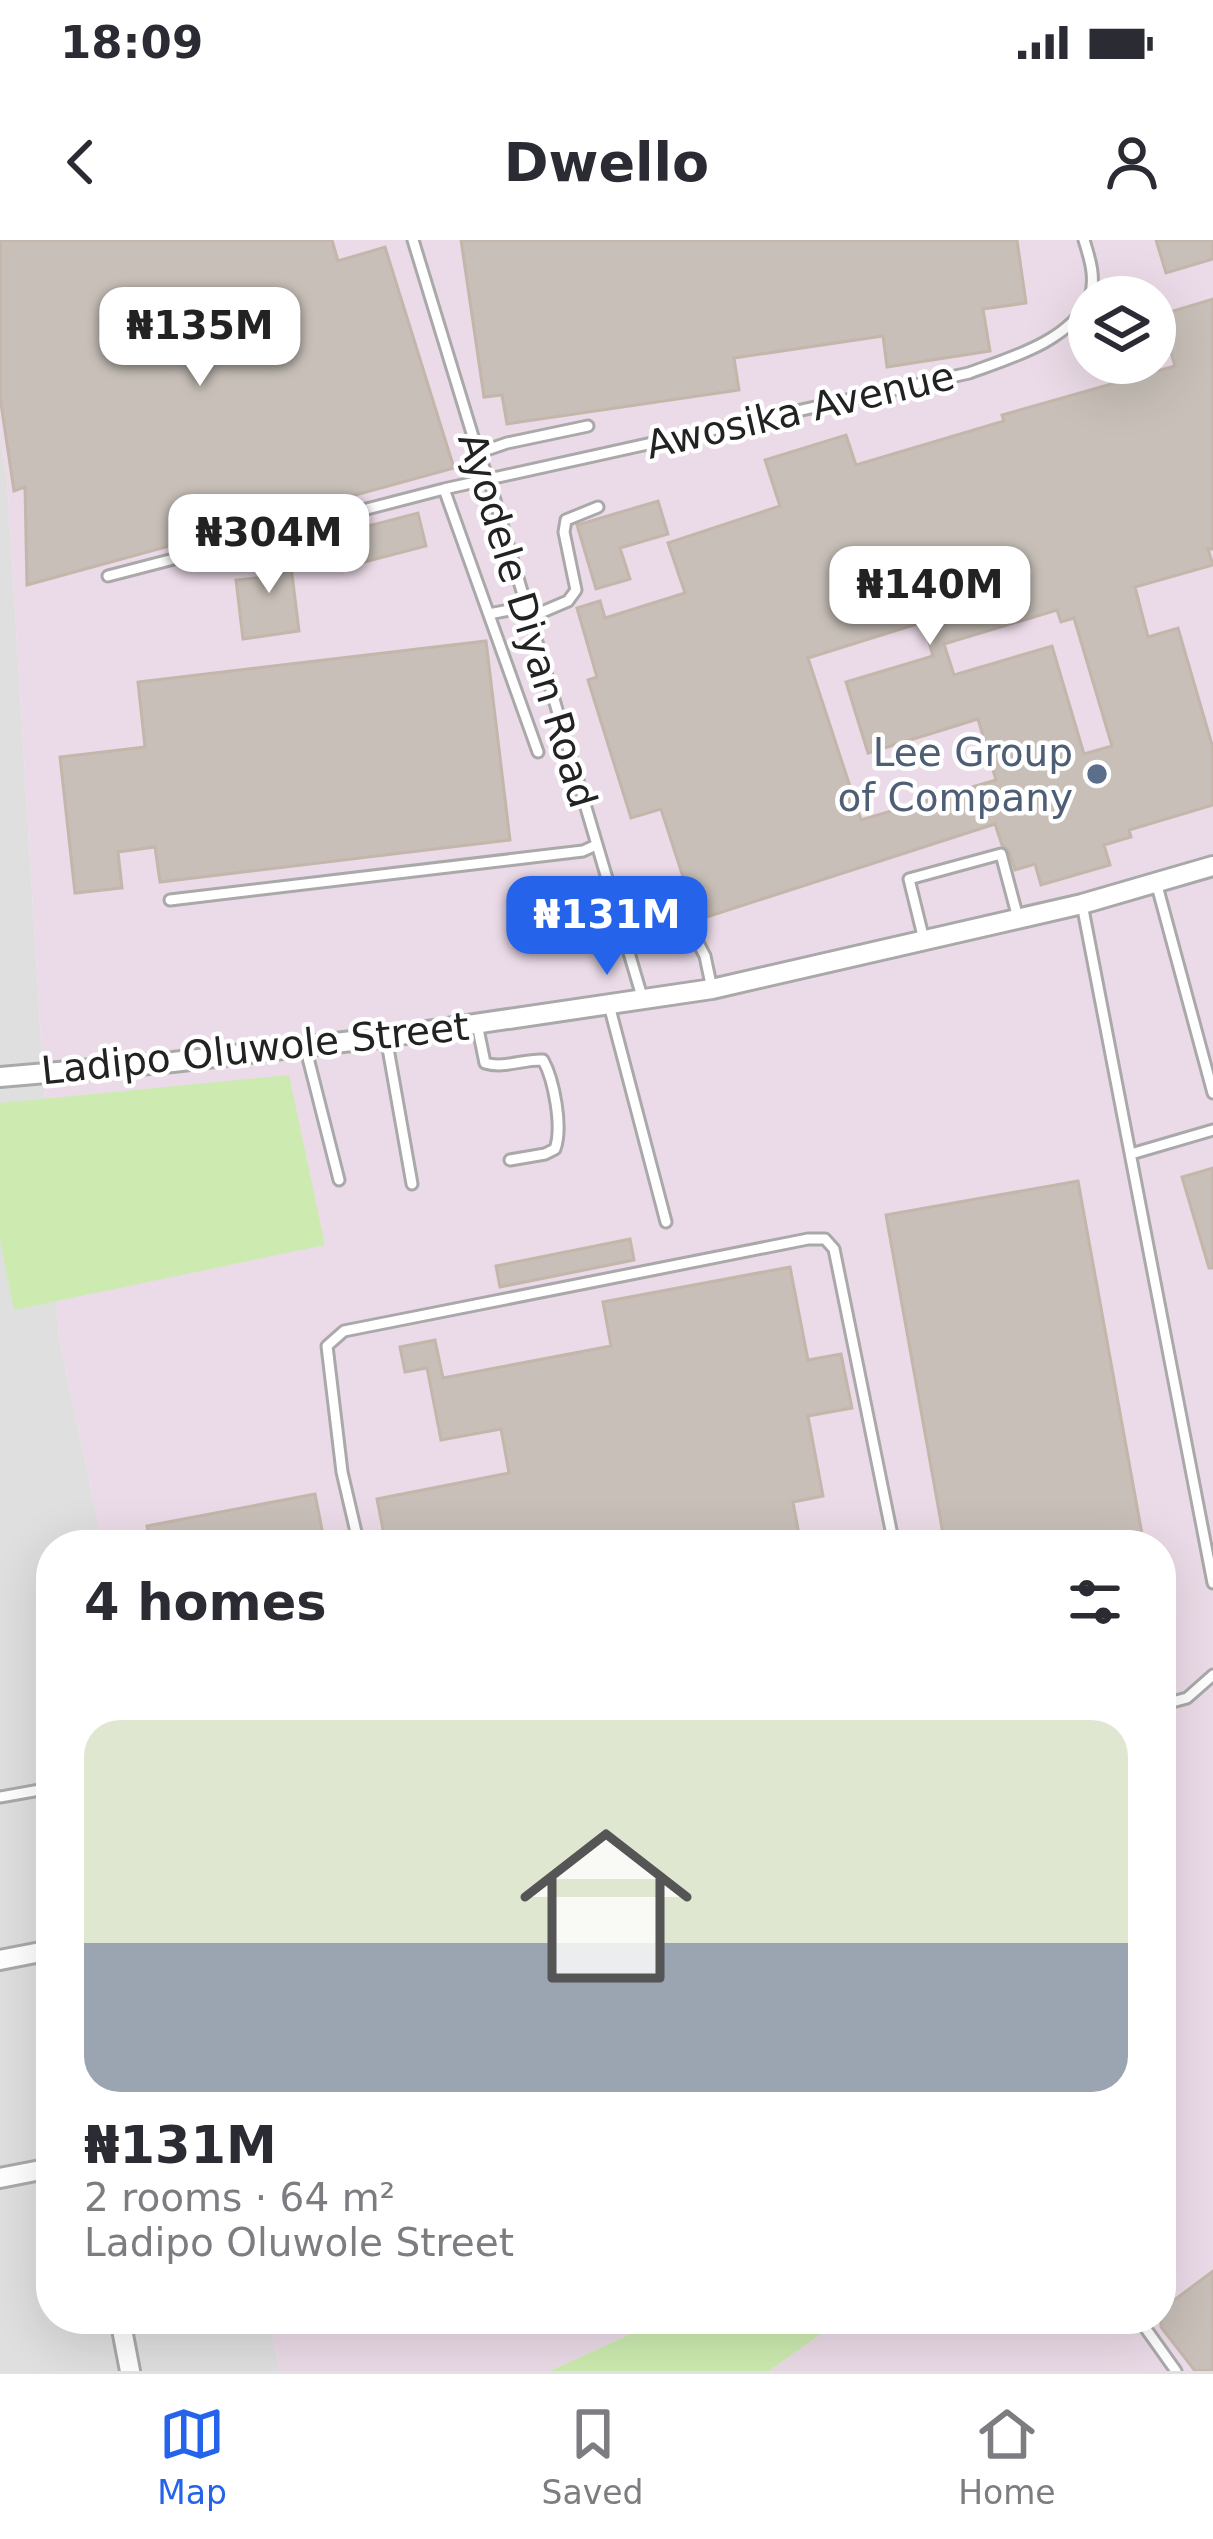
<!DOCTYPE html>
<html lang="en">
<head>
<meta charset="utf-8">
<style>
	:root { --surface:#fff; --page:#f2f2f3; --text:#2b2b33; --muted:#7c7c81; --line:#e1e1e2; --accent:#2563eb }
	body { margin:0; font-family:"DejaVu Sans",sans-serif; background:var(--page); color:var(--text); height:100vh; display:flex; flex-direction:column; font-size:45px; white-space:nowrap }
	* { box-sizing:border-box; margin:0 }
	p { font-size:39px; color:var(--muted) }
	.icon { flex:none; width:66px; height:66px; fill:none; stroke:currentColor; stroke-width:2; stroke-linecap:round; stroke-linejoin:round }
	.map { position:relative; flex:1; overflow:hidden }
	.details { position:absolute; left:36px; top:1290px; width:1140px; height:804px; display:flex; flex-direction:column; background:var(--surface); border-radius:48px; box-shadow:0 12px 48px #0002 }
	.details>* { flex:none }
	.fabs { position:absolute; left:1068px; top:36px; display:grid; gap:24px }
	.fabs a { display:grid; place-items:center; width:108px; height:108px; border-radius:50%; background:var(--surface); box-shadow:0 12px 48px #0002; font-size:60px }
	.price { position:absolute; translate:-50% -102px; padding:0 27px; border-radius:24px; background:#fff; color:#222; font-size:39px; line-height:78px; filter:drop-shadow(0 3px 6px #0008) }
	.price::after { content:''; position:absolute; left:50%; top:72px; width:36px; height:27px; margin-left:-18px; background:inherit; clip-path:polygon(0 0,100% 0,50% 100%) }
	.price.current { background:var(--accent); color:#fff }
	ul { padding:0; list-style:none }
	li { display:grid; align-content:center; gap:24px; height:636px; padding:0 48px }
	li+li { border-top:3px solid var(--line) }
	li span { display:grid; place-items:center; height:372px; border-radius:36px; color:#555 }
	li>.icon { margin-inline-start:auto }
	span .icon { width:216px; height:216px; fill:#fffc; stroke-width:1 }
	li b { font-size:51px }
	h2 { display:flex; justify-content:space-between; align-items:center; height:144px; padding:0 48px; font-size:51px }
	.status { display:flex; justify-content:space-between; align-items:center; height:84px; padding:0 60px; background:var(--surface); direction:ltr }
	.status svg { height:33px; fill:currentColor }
	header { display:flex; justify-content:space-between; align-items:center; height:156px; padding:0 48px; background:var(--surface); font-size:54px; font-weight:700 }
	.tab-bar { display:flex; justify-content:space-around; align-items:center; height:168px; border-top:3px solid var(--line); background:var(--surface); font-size:33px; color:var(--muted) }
	.tab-bar a { display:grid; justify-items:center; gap:6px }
	.tab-bar .current { color:var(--accent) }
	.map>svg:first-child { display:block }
	.residential { fill:#e0dfdf }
	.industrial { fill:#ebdbe8; fill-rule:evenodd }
	.grass { fill:#cdebb0 }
	.building { fill:#c7bfb8; stroke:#c4b6ab; stroke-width:3; fill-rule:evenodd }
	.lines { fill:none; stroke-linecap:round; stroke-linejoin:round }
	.lane-casing { stroke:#a9a9a9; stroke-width:15 }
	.street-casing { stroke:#a9a9a9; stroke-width:24 }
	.lane { stroke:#fff; stroke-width:9 }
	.street { stroke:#fff; stroke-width:18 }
	.service-dot { fill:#5c6f8a; stroke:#fff; stroke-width:4.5 }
	.labels { text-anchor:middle; stroke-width:9; stroke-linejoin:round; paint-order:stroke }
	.street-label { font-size:39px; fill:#222; stroke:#fff }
	.service-label { font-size:39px; fill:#4e5e75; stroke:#fff; text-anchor:end }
</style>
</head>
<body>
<div class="status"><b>18:09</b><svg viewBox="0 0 49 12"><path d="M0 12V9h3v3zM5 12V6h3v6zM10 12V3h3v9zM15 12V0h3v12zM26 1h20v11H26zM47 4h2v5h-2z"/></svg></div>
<header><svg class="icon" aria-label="back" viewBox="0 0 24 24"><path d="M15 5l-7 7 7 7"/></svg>Dwello<svg class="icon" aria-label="person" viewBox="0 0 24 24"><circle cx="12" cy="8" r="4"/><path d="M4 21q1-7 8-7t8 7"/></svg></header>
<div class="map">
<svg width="1213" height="2131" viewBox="0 0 1213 2131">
	<rect width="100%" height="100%" fill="#f2efe9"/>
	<path class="residential" d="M0,197L7,237L59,1099L103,1305H51V2079H269L280,2131H0Z"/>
	<path class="industrial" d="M0,0H1213V2131H769L842,2079H1161V1305H103L59,1099L7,237L0,197ZM1089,57H1155V123H1089Z
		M269,2079H663L550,2131H280Z"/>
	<path class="grass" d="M289,835L325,1005L14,1070L0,1000V863Z
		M663,2079H842L769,2131H550Z"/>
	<path class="building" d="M0,0H332L338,21L385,7L454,228L27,345L25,247L14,251L0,157Z
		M461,0H1017L1026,63L983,69L990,111L887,127L883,96L734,118L739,150L507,184L502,155L484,157Z
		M1156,0H1213V19L1166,33Z
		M1213,59V309H1208L1213,325L1135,347L1148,397L1178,388L1213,508V565L1129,590L1131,597L1104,605L1110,625L1041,645L1035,624L1015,630L1009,611L1002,605L995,584L697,680L661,569L631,578L588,440L597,437L577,368L600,361L605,378L685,353L668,303L780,266L765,220L846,195L856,225L1004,181L1002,175L1175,126L1160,75ZM1057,370L1061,382L1074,378L1112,506L1084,514L1052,406L954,435L944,404ZM923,382L933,416L846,442L868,513L978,479L996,540L861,580L808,418Z
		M658,261L668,294L620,308L630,339L596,349L577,285Z
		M418,273L426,306L353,325L345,292Z
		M288,302L299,391L243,399L236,340L265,337L261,306Z
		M486,401L510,600L160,642L155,607L118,612L122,648L75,653L60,517L145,507L138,442Z
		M1213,928V1028H1209L1182,937Z
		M1078,941L1144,1305H945L886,975Z
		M630,999L634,1020L500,1047L496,1026Z
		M790,1027L808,1120L841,1114L852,1168L808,1176L823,1256L793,1262L801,1305H386L377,1259L509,1233L501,1189L441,1200L427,1128L405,1132L400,1107L435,1100L443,1138L611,1106L603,1062Z
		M315,1254L325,1305H151L147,1286Z
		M1213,2031V2131H1195L1161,2087V2070Z"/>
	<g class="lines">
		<defs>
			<path id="lane" d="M413,0L478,213L489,240L643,760
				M1084,0C1090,19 1096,38 1090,57
				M478,213L507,203L588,186
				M444,249L538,512
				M108,336L444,249L969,133C1010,118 1070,101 1089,59
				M489,374L525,367
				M528,378L568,361L576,350L564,292L566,280L598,267
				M1156,642L1213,853
				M170,660L583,611L596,605
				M1082,664L1213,1343
				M579,668L613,661
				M692,691L705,716L712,749
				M924,700L909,639L1001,614L1018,678
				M609,765L666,982
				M477,784L485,823C504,829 523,819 543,820C554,840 563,887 555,909L545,914L510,920
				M386,797L412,944
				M305,806L339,940
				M1131,914L1213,890
				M359,1305L342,1232L327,1106L344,1091L808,999H825L834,1009L894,1305
				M1161,1465L1187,1458L1213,1435
				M0,1557L51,1548
				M1139,2079L1176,2131"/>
			<path id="street" d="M0,837L173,822L386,797L712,749L1082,664L1213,626
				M0,1720L51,1710
				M0,1938L51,1928
				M120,2079L130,2131"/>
		</defs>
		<use href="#lane" class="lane-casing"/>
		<use href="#street" class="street-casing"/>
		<use href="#lane" class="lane"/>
		<use href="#street" class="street"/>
	</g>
	<circle class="service-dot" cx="1097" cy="534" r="12"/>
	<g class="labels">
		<g class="street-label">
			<text transform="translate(800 170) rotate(-13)" y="14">Awosika Avenue</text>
			<text transform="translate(528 380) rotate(73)" y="14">Ayodele Diyan Road</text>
			<text transform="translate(255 808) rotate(-6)" y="14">Ladipo Oluwole Street</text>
		</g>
		<g class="service-label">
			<text x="1073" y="526">Lee Group<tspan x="1073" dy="45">of Company</tspan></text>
		</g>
	</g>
</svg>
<div class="fabs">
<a><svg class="icon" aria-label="layers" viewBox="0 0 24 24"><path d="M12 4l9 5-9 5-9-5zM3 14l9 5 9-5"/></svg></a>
</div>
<b class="price" style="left:200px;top:149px">₦135M</b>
<b class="price" style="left:269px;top:356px">₦304M</b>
<b class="price" style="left:930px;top:408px">₦140M</b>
<b class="price current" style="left:607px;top:738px">₦131M</b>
<section class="details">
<h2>4 homes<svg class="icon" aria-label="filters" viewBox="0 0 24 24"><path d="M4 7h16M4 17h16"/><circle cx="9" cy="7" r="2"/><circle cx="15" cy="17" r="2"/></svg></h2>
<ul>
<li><span style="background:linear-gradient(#dfe7d0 60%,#9aa5b1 0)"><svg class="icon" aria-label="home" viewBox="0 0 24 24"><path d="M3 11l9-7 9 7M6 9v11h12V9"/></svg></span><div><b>₦131M</b><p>2 rooms · 64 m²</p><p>Ladipo Oluwole Street</p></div></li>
</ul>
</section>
</div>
<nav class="tab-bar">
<a class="current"><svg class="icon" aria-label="map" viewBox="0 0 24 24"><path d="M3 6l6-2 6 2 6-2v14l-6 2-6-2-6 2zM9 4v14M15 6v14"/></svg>Map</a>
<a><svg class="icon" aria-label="saved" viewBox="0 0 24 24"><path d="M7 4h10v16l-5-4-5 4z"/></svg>Saved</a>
<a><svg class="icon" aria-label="home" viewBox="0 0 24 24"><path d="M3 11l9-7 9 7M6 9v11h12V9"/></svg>Home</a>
</nav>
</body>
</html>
